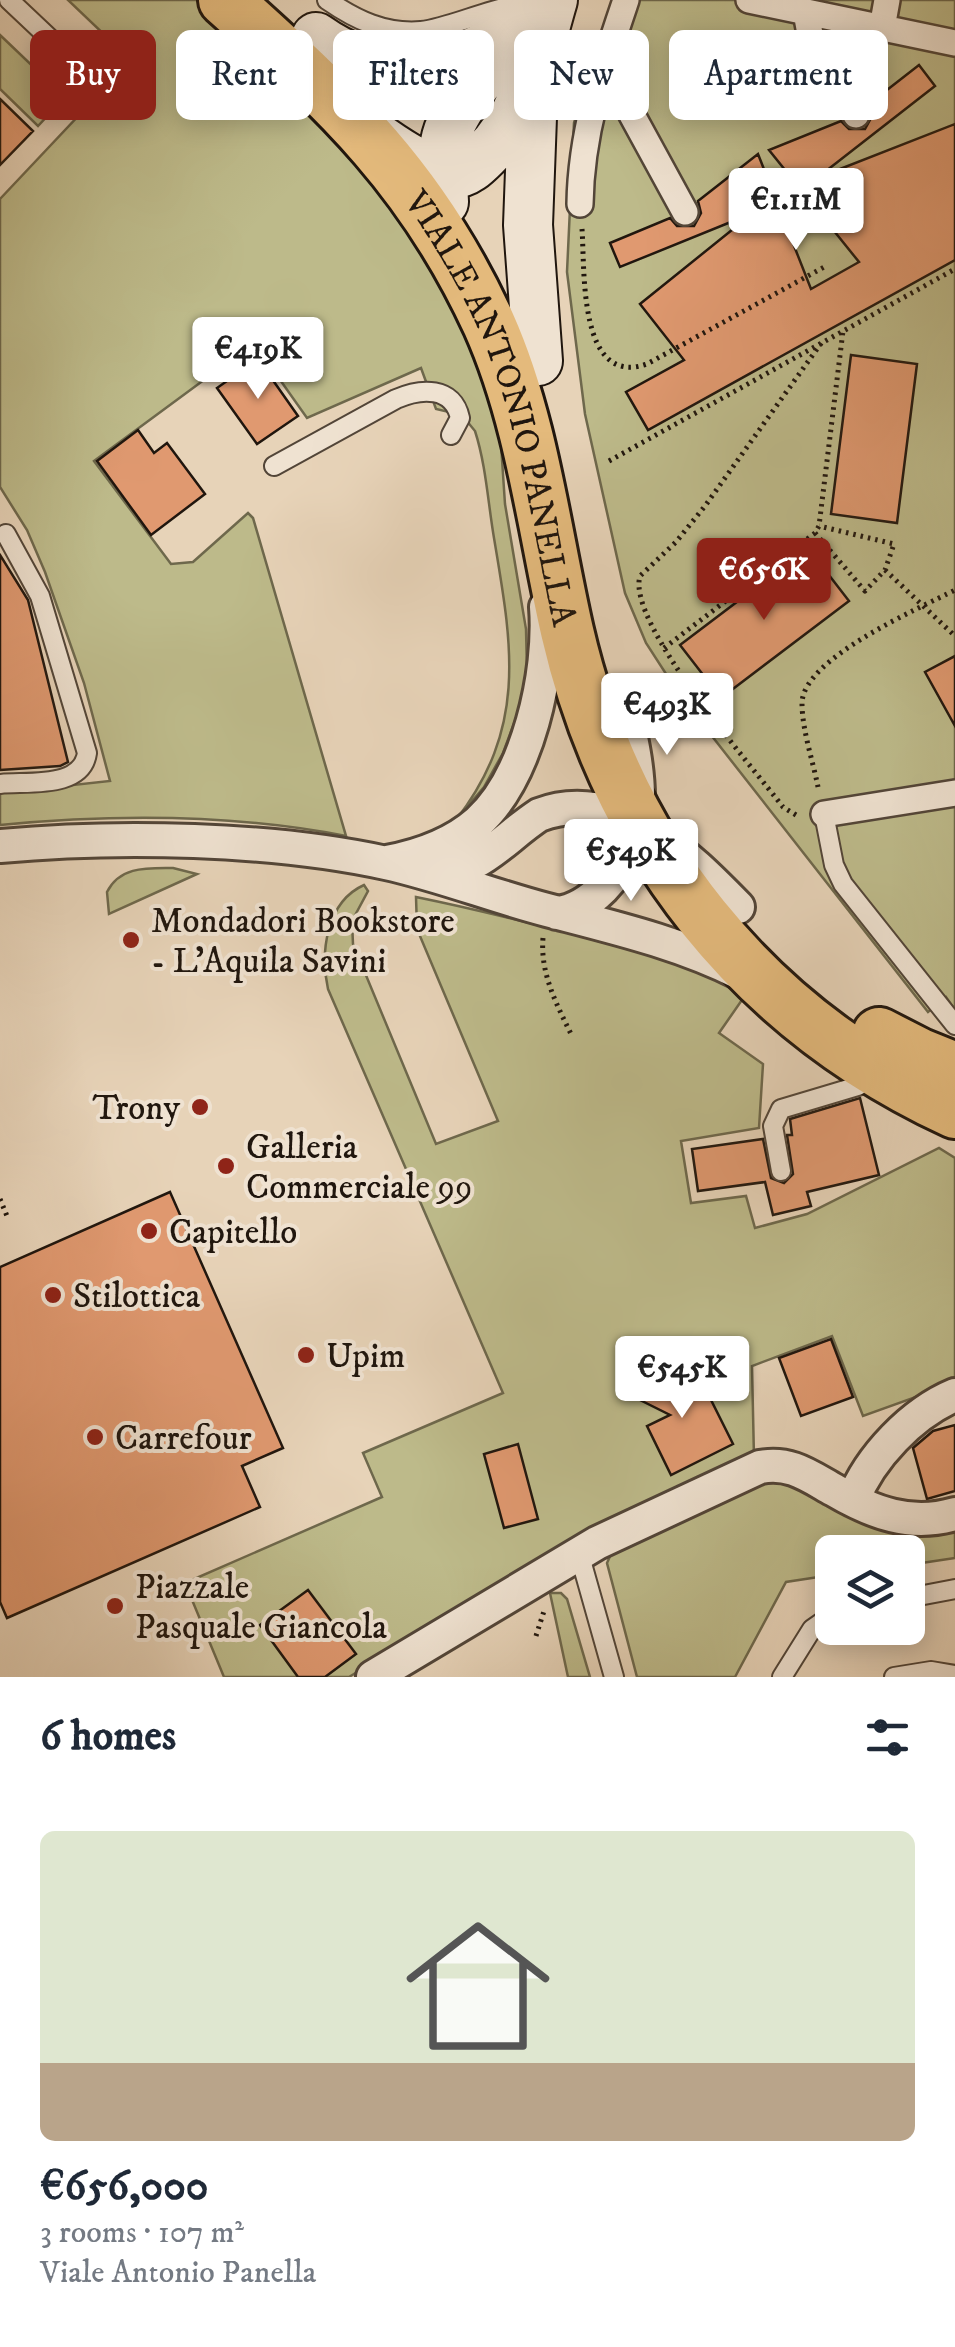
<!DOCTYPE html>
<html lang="en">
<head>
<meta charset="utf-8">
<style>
	:root { --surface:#fff; --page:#f2f2f3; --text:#1f2937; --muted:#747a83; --accent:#8f2418 }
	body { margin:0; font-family:"IM FELL DW Pica",serif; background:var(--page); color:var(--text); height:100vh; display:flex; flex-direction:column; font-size:38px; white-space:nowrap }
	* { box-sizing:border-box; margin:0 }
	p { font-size:32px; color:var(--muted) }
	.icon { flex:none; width:55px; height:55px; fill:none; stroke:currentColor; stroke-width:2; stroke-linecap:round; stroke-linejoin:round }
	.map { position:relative; height:1677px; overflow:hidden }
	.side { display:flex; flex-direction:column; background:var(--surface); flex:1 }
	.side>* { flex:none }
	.top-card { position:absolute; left:30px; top:30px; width:895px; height:90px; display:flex; gap:20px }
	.buttons { position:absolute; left:815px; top:1535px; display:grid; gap:20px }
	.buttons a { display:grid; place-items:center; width:110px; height:110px; border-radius:15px; background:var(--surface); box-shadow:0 5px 25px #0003; font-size:50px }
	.price { position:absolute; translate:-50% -85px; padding:0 22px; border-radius:10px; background:#fff; color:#222; font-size:32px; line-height:65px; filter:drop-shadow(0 2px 5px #0008) }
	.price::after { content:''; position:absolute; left:50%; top:60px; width:30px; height:22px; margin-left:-15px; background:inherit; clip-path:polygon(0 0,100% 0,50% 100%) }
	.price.on { background:var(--accent); color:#fff }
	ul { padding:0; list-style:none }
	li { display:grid; align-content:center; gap:20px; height:530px; padding:0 40px }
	li span { display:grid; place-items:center; height:310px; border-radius:15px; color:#555 }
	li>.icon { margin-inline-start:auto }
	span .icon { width:180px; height:180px; fill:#fffc; stroke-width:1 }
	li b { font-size:42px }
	h2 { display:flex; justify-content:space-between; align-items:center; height:120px; padding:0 40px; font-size:42px }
	.pill { padding:0 35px; border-radius:15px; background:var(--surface); box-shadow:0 5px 25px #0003; font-size:35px; line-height:90px }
	.pill.on { background:var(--accent); color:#fff }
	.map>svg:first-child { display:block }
	.green { fill:#bdba8a; stroke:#6e684c; stroke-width:2.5 }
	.building { fill:#e09970; stroke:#20160e; stroke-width:2.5 }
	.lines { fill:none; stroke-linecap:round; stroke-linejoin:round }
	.service-casing { stroke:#524538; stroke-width:22 }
	.pedestrian-casing { stroke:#524538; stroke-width:30 }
	.minor-casing { stroke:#524538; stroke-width:38 }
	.secondary-casing { stroke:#20160e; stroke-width:52 }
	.primary-casing { stroke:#20160e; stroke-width:58 }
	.path { stroke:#20160e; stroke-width:5; stroke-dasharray:2.5 5; stroke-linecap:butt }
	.service { stroke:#efe2d1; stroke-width:18 }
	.pedestrian { stroke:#efe2d1; stroke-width:25 }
	.minor { stroke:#efe2d1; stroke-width:32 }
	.secondary { stroke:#efe2d1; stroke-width:48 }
	.primary { stroke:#e4ba7c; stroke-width:52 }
	.poi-dot { fill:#8f2418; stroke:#efe2d1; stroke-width:4 }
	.labels { text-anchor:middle; stroke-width:8; stroke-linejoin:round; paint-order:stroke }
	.street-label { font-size:35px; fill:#20160e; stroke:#efe2d1 }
	.poi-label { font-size:35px; fill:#20160e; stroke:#efe2d1; text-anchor:start }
</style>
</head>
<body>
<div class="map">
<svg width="955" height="1677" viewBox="0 0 955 1677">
	<rect width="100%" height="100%" fill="#e7d3b8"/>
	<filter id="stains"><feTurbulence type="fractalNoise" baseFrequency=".002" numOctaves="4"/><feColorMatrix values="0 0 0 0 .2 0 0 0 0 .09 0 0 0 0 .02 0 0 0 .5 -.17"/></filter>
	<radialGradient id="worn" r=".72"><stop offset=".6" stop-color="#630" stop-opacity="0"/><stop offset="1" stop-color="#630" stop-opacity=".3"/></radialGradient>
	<path class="green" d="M68,0H199L309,99L447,271L499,414L505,504L526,629L527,673L519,710L503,753L484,787L456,820C528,727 512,645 494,538C488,503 486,465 475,431L462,415L436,409L421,368L307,418L254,343L94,461L171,564L193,562L248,513L253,518L346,836C233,814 114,814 0,825V793L110,781L84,683L45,572L27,530L0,487V199L131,60Z
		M613,0H955V1010L946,997L928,1012L679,694L646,643L625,593L585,414L567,272L574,123Z
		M0,35L65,97L38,126L0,89Z
		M173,868L197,874L109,914L107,892C120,866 147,868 173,868Z
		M364,885L368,891L352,921L353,944L436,1144L498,1121L417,929L416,897C480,910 543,926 606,943C652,956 705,967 744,997L719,1033L763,1064L759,1128L681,1141L691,1203L746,1196L755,1228L807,1214L939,1148L955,1158V1383L863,1416L832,1336L752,1366L754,1458L493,1589L349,1677H224L185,1583L382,1497L363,1453L503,1393L328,989C320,953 326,902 364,885Z
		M778,1478L893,1531L922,1535L955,1529V1558L908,1565V1552H832V1575L786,1582L735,1677H637L607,1563L615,1545L743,1486Z
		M550,1593H561L567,1599L590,1677H568Z"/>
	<path class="building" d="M919,65L935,86L817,178L955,124V260L648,430L626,392L684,360L640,304L753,213L620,267L610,243L670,218L677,226H694L701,213L698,201L758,154L811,289L859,262L769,150L841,121L849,129H865L872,116L869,104Z
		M0,99L33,131L0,165Z
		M851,355L917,364L897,523L831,514Z
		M258,359L298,416L257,444L217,388Z
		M138,430L154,453L167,443L205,494L151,535L97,461Z
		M808,548L849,601L721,698L680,645Z
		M0,555L28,600L68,762L60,766L0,770Z
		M955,656V726L925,672Z
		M860,1098L879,1175L807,1192L811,1206L773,1215L765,1182L698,1191L692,1149L763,1139L771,1178L784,1183L793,1174L787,1135H792L790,1119Z
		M170,1192L283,1448L242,1466L260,1507L7,1618L0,1602V1267Z
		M831,1339L853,1397L801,1416L779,1358Z
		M647,1365L709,1396L733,1444L671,1475L647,1426L670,1415L632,1396Z
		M955,1425V1491L927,1499L913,1448L933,1431Z
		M518,1444L538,1519L504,1528L484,1454Z
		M308,1590L356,1654L325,1677H298L260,1625Z"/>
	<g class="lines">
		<defs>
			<path id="service" d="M9,0L97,83
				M327,0C356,20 385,34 421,31C453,28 506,0 532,6
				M274,466L396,399C421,388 453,386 460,418L451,435
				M0,784C28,781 82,789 87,753L40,596L6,534
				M824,814L834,865L843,884L955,1025
				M781,1171L773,1126L781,1109L858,1086L872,1076
				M579,1553L614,1677
				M908,1598L955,1589
				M782,1677L812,1629L832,1615
				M894,1677L931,1671L955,1675"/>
			<path id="pedestrian" d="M749,0L955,43
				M806,12L810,34L856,115
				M882,28L887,0
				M602,70L614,82L685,212
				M580,204C581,131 603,68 626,0
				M824,814L955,793"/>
			<path id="minor" d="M0,846C118,835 271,838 386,863C441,875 493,896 547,910C612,927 681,943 742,974
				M387,862C419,856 453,844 478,822C528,777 551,672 546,607
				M430,872C479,874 501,840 539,815C618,785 688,856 738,907
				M557,913C576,911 590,901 603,888C656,833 637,763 622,697
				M853,1500C870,1457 912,1413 955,1395
				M373,1677L597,1543L760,1467C790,1461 809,1476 834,1490C873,1513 911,1527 955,1514"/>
			<path id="secondary" d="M316,37C382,84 448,73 513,30
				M533,90L528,225L538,361
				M370,132C389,146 429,174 453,174C466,174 476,164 485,155C527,114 537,54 553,0
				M444,202C443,179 440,153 448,131C462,94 511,42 536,10"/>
			<g id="primary">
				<path id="s1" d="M225,0C340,103 423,180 489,324C532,420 544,530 567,631C617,848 752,1018 955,1112"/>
				<path d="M879,1034L920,1055L955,1069"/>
			</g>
		</defs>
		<use href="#service" class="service-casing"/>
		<use href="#pedestrian" class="pedestrian-casing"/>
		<use href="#minor" class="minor-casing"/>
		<use href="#secondary" class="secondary-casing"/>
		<use href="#primary" class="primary-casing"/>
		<path class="path" d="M582,229C585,270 578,388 647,364L826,266
			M609,461L955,269
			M815,533L865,591L885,570L894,544L819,526
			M885,570L955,636
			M664,648L815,533L819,526L843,331
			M818,787C813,761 802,730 802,703C803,658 920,608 955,590
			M796,815L783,807C752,766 626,623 640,576L676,542L705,506L822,342
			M543,938C540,974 557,1005 572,1036
			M0,1199L7,1216
			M536,1636L544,1611"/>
		<use href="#service" class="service"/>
		<use href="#pedestrian" class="pedestrian"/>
		<use href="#minor" class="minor"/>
		<use href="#secondary" class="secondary"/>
		<use href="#primary" class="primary"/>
	</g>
	<g class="poi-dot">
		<circle cx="131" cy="940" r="10"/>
		<circle cx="200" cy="1107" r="10"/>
		<circle cx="226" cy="1166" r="10"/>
		<circle cx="149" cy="1231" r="10"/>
		<circle cx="53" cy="1295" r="10"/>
		<circle cx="306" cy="1355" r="10"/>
		<circle cx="95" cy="1437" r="10"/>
		<circle cx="115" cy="1606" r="10"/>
	</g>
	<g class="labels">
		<g class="street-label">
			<text dy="12" stroke="none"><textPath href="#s1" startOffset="502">VIALE ANTONIO PANELLA</textPath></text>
		</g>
		<g class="poi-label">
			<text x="151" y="932">Mondadori Bookstore<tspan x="151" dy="40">- L'Aquila Savini</tspan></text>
			<text x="180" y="1119" text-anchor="end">Trony</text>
			<text x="246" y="1158">Galleria<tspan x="246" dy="40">Commerciale 99</tspan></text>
			<text x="169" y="1243">Capitello</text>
			<text x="73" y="1307">Stilottica</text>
			<text x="326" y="1367">Upim</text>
			<text x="115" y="1449">Carrefour</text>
			<text x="135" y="1598">Piazzale<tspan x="135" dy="40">Pasquale Giancola</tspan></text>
		</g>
	</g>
	<rect width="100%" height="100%" filter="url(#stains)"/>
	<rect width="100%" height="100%" fill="url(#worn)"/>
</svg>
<div class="buttons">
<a><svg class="icon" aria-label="layers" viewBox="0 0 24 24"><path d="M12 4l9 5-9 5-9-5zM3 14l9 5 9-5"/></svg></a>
</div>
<b class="price" style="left:796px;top:253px">€1.11M</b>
<b class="price" style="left:258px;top:402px">€419K</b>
<b class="price on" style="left:764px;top:623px">€656K</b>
<b class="price" style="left:667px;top:758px">€493K</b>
<b class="price" style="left:631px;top:904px">€549K</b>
<b class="price" style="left:682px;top:1421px">€545K</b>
<div class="top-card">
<a class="pill on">Buy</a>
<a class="pill">Rent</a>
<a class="pill">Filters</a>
<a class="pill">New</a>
<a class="pill">Apartment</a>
</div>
</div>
<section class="side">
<h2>6 homes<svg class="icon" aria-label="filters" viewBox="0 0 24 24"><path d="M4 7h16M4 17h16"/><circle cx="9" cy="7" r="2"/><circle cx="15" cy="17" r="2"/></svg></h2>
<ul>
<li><span style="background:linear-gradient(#dfe7d0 75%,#b9a48a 0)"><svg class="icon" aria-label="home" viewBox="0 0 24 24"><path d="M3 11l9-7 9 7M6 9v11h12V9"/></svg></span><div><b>€656,000</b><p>3 rooms · 107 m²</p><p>Viale Antonio Panella</p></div></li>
</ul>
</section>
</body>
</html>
